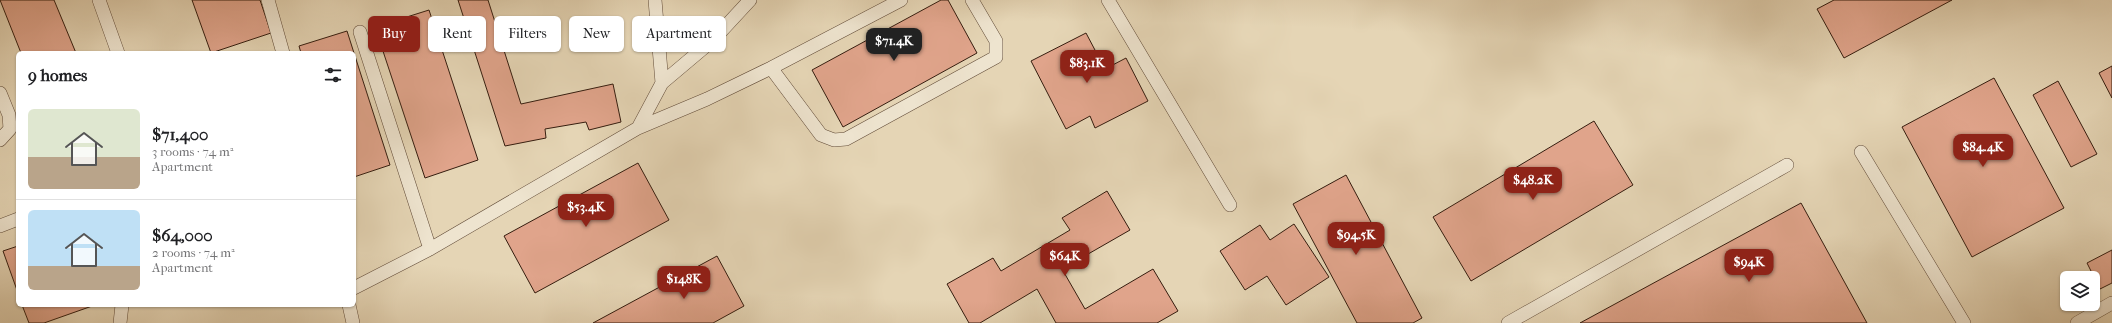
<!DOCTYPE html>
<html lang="en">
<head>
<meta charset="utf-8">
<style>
	:root { --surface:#fff; --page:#f6f6f6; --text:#202124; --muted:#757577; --line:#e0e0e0; --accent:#8f2418 }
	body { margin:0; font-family:"IM FELL French Canon",serif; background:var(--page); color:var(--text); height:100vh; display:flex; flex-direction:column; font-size:15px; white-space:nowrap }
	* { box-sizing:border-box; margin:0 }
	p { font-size:13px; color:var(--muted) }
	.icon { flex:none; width:22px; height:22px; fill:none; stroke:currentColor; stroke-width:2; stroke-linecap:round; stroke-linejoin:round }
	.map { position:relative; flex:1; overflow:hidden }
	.side { position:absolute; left:16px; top:51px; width:340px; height:256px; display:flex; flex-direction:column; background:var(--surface); border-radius:6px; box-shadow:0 1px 3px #0004 }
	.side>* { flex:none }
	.hud { position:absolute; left:368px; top:16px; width:380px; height:36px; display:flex; gap:8px }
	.buttons { position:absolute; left:2060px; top:271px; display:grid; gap:8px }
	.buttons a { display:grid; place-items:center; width:40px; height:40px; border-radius:6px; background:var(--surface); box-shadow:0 1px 3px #0004; font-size:20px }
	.price { position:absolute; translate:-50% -34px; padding:0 9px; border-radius:8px; background:var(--accent); color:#fff; font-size:13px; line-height:26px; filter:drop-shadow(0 1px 2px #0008) }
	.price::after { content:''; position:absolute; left:50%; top:24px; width:12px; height:9px; margin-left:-6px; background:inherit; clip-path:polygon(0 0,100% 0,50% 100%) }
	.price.selected { background:#222; color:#fff }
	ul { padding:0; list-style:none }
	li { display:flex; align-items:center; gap:12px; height:100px; padding:0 12px }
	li+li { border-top:1px solid var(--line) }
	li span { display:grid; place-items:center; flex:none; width:112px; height:80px; border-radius:6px; color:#555 }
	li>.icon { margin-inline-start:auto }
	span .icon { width:48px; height:48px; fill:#fffc; stroke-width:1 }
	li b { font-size:17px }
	h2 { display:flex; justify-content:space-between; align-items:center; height:48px; padding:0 12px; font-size:17px }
	.chip { padding:0 14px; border-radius:6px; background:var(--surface); box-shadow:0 1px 3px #0004; font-size:14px; line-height:36px }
	.chip.selected { background:var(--accent); color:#fff }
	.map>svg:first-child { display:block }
	.building { fill:#e0a48b; stroke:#351d0f }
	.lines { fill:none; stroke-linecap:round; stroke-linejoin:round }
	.service-casing { stroke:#614b38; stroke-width:14 }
	.service { stroke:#eee4cf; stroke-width:13 }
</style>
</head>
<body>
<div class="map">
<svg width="2112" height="323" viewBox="0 0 2112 323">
	<rect width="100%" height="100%" fill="#e5d5b5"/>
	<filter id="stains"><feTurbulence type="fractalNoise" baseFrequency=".005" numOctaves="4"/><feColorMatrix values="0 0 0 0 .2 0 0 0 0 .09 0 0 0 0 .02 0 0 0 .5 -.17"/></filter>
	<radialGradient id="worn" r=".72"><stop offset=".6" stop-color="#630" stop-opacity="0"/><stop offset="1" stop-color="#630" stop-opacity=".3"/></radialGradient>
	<path class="building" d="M0,0H54L76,53H21Z
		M192,0H260L271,33L211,53Z
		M458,0H488L521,104L613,84L621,122L589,130L586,122L545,129L546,138L505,146Z
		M941,0H948L977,53L843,127L812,70Z
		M1834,0H1952L1844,58L1817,9Z
		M429,10L478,160L425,178L375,27Z
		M347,31L354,53H301L299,46Z
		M1086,33L1105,69L1126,58L1148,101L1095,128L1090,116L1066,129L1031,61Z
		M354,53L390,165L354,177Z
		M2112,66V98L2099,73Z
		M1994,78L2064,208L1972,257L1902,127Z
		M2058,81L2097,154L2071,167L2033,95Z
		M1594,121L1633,185L1471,281L1433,217Z
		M638,163L669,220L535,293L504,236Z
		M1346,175L1422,318L1413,323H1357L1293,204Z
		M1107,191L1130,230L1062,269L1085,309L1153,269L1178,311L1157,323H1056L1037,289L980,323H969L947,284L993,258L1001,271L1070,230L1062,218Z
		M1801,203L1867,323H1580Z
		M1294,224L1329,277L1286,305L1267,276L1245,290L1220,251L1260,225L1270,240Z
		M18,246V293L3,251Z
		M2112,250V283L2100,289L2087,263Z
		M717,256L744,306L713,323H593Z
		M22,305H95L44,323H29Z"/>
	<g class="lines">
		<defs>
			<path id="service" d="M99,0L118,53
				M268,0L283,53
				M655,0L662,83
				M1108,0L1230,205
				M360,32L430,249
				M771,68L821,135L834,140L846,139L996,57V41L972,0
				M0,93L9,115L10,129L0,140
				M638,128L707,99L771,68L901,0
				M1861,152L1964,323
				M0,226L18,219
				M354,288L430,249L638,128L662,83L713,40L750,0
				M349,305L353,323
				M120,323L122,305
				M1508,323L1787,165
				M2077,323L2112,303"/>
		</defs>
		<use href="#service" class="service-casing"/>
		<use href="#service" class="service"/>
	</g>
	<rect width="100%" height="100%" filter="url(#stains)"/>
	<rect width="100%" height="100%" fill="url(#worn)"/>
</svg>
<div class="buttons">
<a><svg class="icon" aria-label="layers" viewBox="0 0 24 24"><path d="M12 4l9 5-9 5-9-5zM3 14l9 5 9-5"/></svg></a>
</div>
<b class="price selected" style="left:894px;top:62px">$71.4K</b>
<b class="price" style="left:1087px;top:84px">$83.1K</b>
<b class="price" style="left:1983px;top:168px">$84.4K</b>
<b class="price" style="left:1533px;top:201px">$48.2K</b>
<b class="price" style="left:586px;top:228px">$53.4K</b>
<b class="price" style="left:1356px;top:256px">$94.5K</b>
<b class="price" style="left:1065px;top:277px">$64K</b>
<b class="price" style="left:1749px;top:283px">$94K</b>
<b class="price" style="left:684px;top:300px">$148K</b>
<div class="hud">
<a class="chip selected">Buy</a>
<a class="chip">Rent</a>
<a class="chip">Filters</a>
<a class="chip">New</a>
<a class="chip">Apartment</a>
</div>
<section class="side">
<h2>9 homes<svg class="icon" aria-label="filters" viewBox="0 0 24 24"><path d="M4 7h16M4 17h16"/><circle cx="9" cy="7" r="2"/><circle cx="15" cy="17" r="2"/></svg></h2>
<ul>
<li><span style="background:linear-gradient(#dfe7d0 60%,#b9a48a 0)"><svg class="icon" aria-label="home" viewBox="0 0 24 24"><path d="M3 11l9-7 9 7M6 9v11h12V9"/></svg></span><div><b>$71,400</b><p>3 rooms · 74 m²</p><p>Apartment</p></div></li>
<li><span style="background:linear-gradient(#bfe0f5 70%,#b9a48a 0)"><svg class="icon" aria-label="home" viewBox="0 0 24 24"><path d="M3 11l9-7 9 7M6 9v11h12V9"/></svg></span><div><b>$64,000</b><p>2 rooms · 74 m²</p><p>Apartment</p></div></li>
</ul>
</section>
</div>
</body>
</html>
